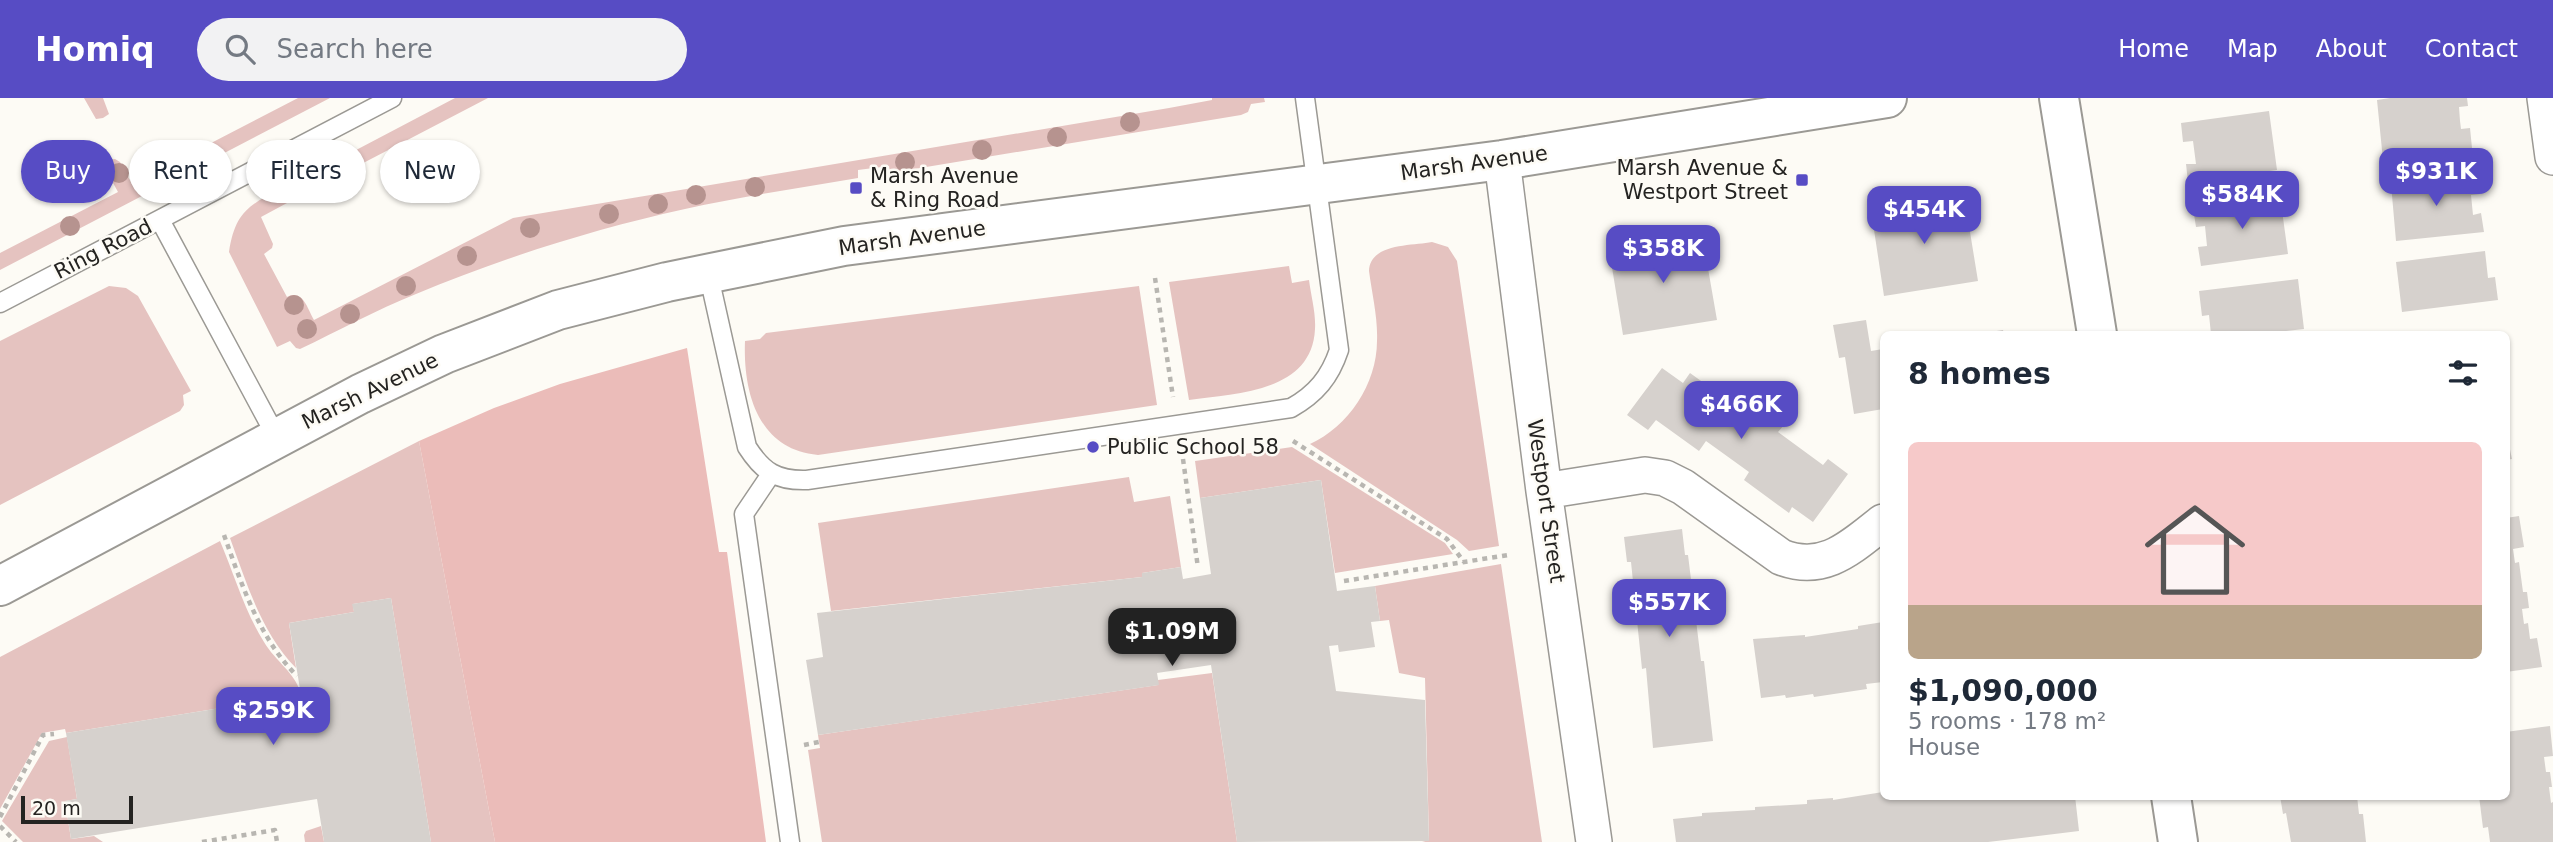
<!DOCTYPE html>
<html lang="en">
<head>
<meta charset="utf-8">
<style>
	:root { --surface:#fff; --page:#f2f2f3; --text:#1f2937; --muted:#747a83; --accent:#574cc4 }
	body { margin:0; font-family:"DejaVu Sans",sans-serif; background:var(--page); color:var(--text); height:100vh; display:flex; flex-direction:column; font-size:26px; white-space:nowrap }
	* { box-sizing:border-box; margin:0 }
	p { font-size:23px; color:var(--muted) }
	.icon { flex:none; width:38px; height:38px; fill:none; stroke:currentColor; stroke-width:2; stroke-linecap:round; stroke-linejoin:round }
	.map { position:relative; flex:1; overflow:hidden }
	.side { position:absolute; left:1880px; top:233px; width:630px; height:469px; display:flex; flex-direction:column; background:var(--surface); border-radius:10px; box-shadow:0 2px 5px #0004 }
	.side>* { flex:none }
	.banner { position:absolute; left:21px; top:42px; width:665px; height:63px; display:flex; gap:14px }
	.scale { position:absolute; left:21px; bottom:18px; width:112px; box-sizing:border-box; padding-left:7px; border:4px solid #242321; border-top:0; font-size:19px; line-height:24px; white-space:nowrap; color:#242321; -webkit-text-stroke:5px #fdfbf5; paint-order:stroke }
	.price { position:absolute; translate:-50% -60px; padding:0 16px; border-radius:14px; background:var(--accent); color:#fff; font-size:23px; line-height:46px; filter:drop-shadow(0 2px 4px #0008) }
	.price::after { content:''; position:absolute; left:50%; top:42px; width:21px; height:16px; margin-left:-10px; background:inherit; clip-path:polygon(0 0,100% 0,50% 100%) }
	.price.selected { background:#222; color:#fff }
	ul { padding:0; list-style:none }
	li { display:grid; align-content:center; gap:14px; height:371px; padding:0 28px }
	li span { display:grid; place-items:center; height:217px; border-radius:10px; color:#555 }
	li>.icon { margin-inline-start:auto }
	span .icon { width:126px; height:126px; fill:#fffc; stroke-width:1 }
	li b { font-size:30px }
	h2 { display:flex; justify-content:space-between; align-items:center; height:84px; padding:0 28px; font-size:30px }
	.chip { padding:0 24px; border-radius:32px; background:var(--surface); box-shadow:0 2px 5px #0004; font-size:24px; line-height:63px }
	.chip.selected { background:var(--accent); color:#fff }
	header { display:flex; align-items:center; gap:42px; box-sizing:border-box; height:98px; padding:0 35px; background:var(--accent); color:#fff }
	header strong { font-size:33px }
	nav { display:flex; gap:38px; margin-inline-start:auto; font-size:24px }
	.search { width:490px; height:63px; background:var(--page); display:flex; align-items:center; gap:18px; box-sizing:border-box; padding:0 24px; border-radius:38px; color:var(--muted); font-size:26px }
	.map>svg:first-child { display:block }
	.green { fill:#e5c3c0 }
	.forest { fill:#ebbcb9 }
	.building { fill:#d6d1cd }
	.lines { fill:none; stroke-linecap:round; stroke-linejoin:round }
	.lane-casing { stroke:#9b9994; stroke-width:21 }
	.street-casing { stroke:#9b9994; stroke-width:38 }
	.secondary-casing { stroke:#9b9994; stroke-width:42 }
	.path { stroke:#b8b6b1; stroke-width:4.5; stroke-dasharray:5 5; stroke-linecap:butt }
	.lane { stroke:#fff; stroke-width:18 }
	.street { stroke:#fff; stroke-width:35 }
	.secondary { stroke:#fff; stroke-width:38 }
	.tree { fill:#b6938f }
	.poi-dot { fill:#574cc4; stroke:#fdfbf5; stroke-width:2.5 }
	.labels { text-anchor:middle; stroke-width:5; stroke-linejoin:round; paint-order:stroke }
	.street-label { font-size:21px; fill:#242321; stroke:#fdfbf5 }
	.poi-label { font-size:21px; fill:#242321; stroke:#fdfbf5; text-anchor:start }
</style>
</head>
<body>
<header>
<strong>Homiq</strong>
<div class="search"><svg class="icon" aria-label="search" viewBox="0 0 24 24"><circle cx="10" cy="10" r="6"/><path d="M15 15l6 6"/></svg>Search here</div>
<nav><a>Home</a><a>Map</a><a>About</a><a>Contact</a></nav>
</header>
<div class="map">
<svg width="2553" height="744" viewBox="0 0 2553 744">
	<rect width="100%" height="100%" fill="#fdfbf5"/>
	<path class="green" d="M84,0H103L109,16L103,20L96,21Z
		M298,0H330L0,172V155L118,94L105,70L109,62L115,61L120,64L132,86Z
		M455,0H488L346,74L339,61Z
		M1212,0H1264L1265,4L1251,6L1248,14L1241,17L890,75L889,68L858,72V80C801,90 742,98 685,111C594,131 502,160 416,196C376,212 338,233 300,251L296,250L290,243L277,249L229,154C235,116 247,108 280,91L287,105L261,119L273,146L272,150L264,156L287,199C303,191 307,210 314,222L513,120L1169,10L1212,2Z
		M1432,144L1448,149L1457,163L1499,448L1469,453L1457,442L1310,346C1348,329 1377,286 1377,243C1378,220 1372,196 1369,173C1370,145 1412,148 1432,144Z
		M1289,168L1292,185L1309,182C1311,198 1316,215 1315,231C1312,295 1235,295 1189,302L1169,184Z
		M109,188L126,190L138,198L191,293L183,297L184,307L180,313L0,407V243Z
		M1139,188L1157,307L818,357C758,352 743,294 745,243L760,241L766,235Z
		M419,343L495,744H431L391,500L353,506L354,514L289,525L296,570C261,534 247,486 230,440Z
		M1292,349L1445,445L1453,456L1335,475L1321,382L1200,400L1195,363Z
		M1129,379L1134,404L1170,398L1181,469L1142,475V479L831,513L818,425Z
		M220,443C234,476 245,514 264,544C275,563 297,576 301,597L66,635L65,631L42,635L0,711V559Z
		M1501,466L1542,744H1422L1429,742L1425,580L1399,575L1389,522L1380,523L1375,488Z
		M1212,575L1237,744H822L808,652L820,650L818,637L1158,587V582Z
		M67,639L77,701L65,703L71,741L94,738L103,744H23L2,723L49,643Z
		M321,728L324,744H305L304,737L306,733Z"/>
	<path class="forest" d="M687,250L719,454H727L766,744H495L419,343L494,310L560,286Z"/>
	<path class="building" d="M2390,0H2467L2468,8L2459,9L2460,23L2461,31L2470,30L2472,50L2383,62L2377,2Z
		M2269,13L2277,72L2188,84L2186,66H2196L2193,43L2183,44L2181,25Z
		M2479,76L2480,96L2471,97L2473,117L2481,115L2484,134L2396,143L2391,86Z
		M1964,97L1978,183L1884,198L1871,112Z
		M2280,98L2288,156L2201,168L2198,149L2207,148L2205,128L2196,129L2193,110Z
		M1702,136L1717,222L1623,237L1609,151Z
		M2485,153L2488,180L2495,179L2498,202L2402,214L2396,164Z
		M2298,181L2304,231L2261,236H2211L2209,217L2202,218L2199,193Z
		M1866,222L1871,253L1883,251V311L1854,316L1845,259L1839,260L1833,227Z
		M2003,232L2004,236H1984V235Z
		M1662,270L1683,285L1690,275L1733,306L1741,296L1784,327L1778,334L1823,367L1828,361L1848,376L1813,424L1792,409L1789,415L1744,382L1749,374L1706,343L1699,353L1656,322L1648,332L1627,317Z
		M2506,332L2512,361L2506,362Z
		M1321,382L1337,493L1375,488L1380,523L1371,524L1375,549L1339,554L1338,547L1329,548L1336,593L1425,602L1429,743L1237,744L1211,567L1157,575L1159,587L818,637L806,562L823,559L817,515L1142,479V475L1181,469L1183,481L1211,476L1200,400Z
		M2519,418L2524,449L2513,451L2515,465L2519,464L2523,494H2527L2529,510L2522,511L2524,526L2528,525L2530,541L2537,540L2542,569L2506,574V420Z
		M1682,431L1685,457H1688L1701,563H1704L1713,643L1653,650L1646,570L1642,571L1631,464H1627L1624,439Z
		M391,500L431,744H324L317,701L71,741L65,703L77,701L66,635L301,597L289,525L354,514L352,506Z
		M1883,524V584L1866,586L1867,591L1814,599L1813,596L1786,600L1785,597L1761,600L1753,541L1805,537V539L1858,531V528Z
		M2550,628L2553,658L2544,659L2546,674H2550L2552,689H2549L2551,705L2553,704V744H2490L2488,729L2483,730L2479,698H2506V634Z
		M1883,694V698H2075L2079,733L1988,744H1676L1673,721L1702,718V715L1755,712V709L1807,706V702L1833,700V702Z
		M2280,698H2357L2359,716H2363L2366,744H2291L2286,715L2283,716Z"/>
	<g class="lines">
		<defs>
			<path id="lane" d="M160,122L277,340
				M708,174L747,349C763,374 777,383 807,382L1291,310C1316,296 1330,279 1339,252L1305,0
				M0,205L392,0
				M771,376L744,416L790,744"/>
			<path id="street" d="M2545,0L2553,59
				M1502,62L1544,393L1594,744
				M1544,393L1645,377L1665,380L1683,389L1781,459C1824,476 1851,449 1883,424"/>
			<path id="secondary" d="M2059,0L2097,236
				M0,488L360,296L444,256L558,212L667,184L844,148L1502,62L1887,0
				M2171,698L2178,744"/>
		</defs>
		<use href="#lane" class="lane-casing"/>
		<use href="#street" class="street-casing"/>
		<use href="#secondary" class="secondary-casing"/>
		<path class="path" d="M1155,180L1173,299
			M1293,343L1447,441L1464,464
			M1183,361L1198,470
			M224,437C242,487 259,540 297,578
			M1344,483L1508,457
			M804,647L819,644
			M0,719L43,637L54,636
			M0,728L16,744
			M202,744L275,732L277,744"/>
		<use href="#lane" class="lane"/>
		<use href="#street" class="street"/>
		<use href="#secondary" class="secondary"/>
	</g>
	<g class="tree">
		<circle cx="1130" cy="24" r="10"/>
		<circle cx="1057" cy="39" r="10"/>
		<circle cx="982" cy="52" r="10"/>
		<circle cx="905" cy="64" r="10"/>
		<circle cx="184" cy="69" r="10"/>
		<circle cx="119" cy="75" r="10"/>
		<circle cx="755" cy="89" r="10"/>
		<circle cx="696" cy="97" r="10"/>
		<circle cx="658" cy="106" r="10"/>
		<circle cx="609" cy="116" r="10"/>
		<circle cx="70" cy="128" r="10"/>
		<circle cx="530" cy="130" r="10"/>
		<circle cx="467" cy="158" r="10"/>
		<circle cx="406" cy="188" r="10"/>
		<circle cx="294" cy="207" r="10"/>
		<circle cx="350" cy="216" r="10"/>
		<circle cx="307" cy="231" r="10"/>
	</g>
	<g class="poi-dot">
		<rect x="1795" y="75" width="14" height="14" rx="3.5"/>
		<rect x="849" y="83" width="14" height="14" rx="3.5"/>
		<circle cx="1093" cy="349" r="7"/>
	</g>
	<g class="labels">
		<g class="street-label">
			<text transform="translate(1474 65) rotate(-8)" y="7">Marsh Avenue</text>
			<text transform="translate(912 140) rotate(-8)" y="7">Marsh Avenue</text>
			<text transform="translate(103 151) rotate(-27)" y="7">Ring Road</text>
			<text transform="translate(370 293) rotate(-26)" y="7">Marsh Avenue</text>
			<text transform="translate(1546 403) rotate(82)" y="7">Westport Street</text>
		</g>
		<g class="poi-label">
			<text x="1788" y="77" text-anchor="end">Marsh Avenue &amp;<tspan x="1788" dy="24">Westport Street</tspan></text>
			<text x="870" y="85">Marsh Avenue<tspan x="870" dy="24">&amp; Ring Road</tspan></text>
			<text x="1107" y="356">Public School 58</text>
		</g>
	</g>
</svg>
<div class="scale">20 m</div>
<b class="price" style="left:2436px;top:110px">$931K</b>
<b class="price" style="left:2242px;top:133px">$584K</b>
<b class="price" style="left:1924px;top:148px">$454K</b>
<b class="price" style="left:1663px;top:187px">$358K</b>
<b class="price" style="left:1741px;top:343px">$466K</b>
<b class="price" style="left:1669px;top:541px">$557K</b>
<b class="price selected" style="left:1172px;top:570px">$1.09M</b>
<b class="price" style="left:273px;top:649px">$259K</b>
<div class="banner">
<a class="chip selected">Buy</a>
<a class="chip">Rent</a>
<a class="chip">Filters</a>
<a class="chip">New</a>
</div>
<section class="side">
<h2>8 homes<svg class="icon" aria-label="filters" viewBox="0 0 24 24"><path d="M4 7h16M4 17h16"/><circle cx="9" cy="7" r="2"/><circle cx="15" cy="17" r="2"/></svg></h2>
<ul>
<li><span style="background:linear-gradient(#f6c9c9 75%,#b9a48a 0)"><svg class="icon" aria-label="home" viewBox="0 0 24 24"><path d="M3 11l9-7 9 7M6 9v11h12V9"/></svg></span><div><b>$1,090,000</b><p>5 rooms · 178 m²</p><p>House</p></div></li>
</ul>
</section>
</div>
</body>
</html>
